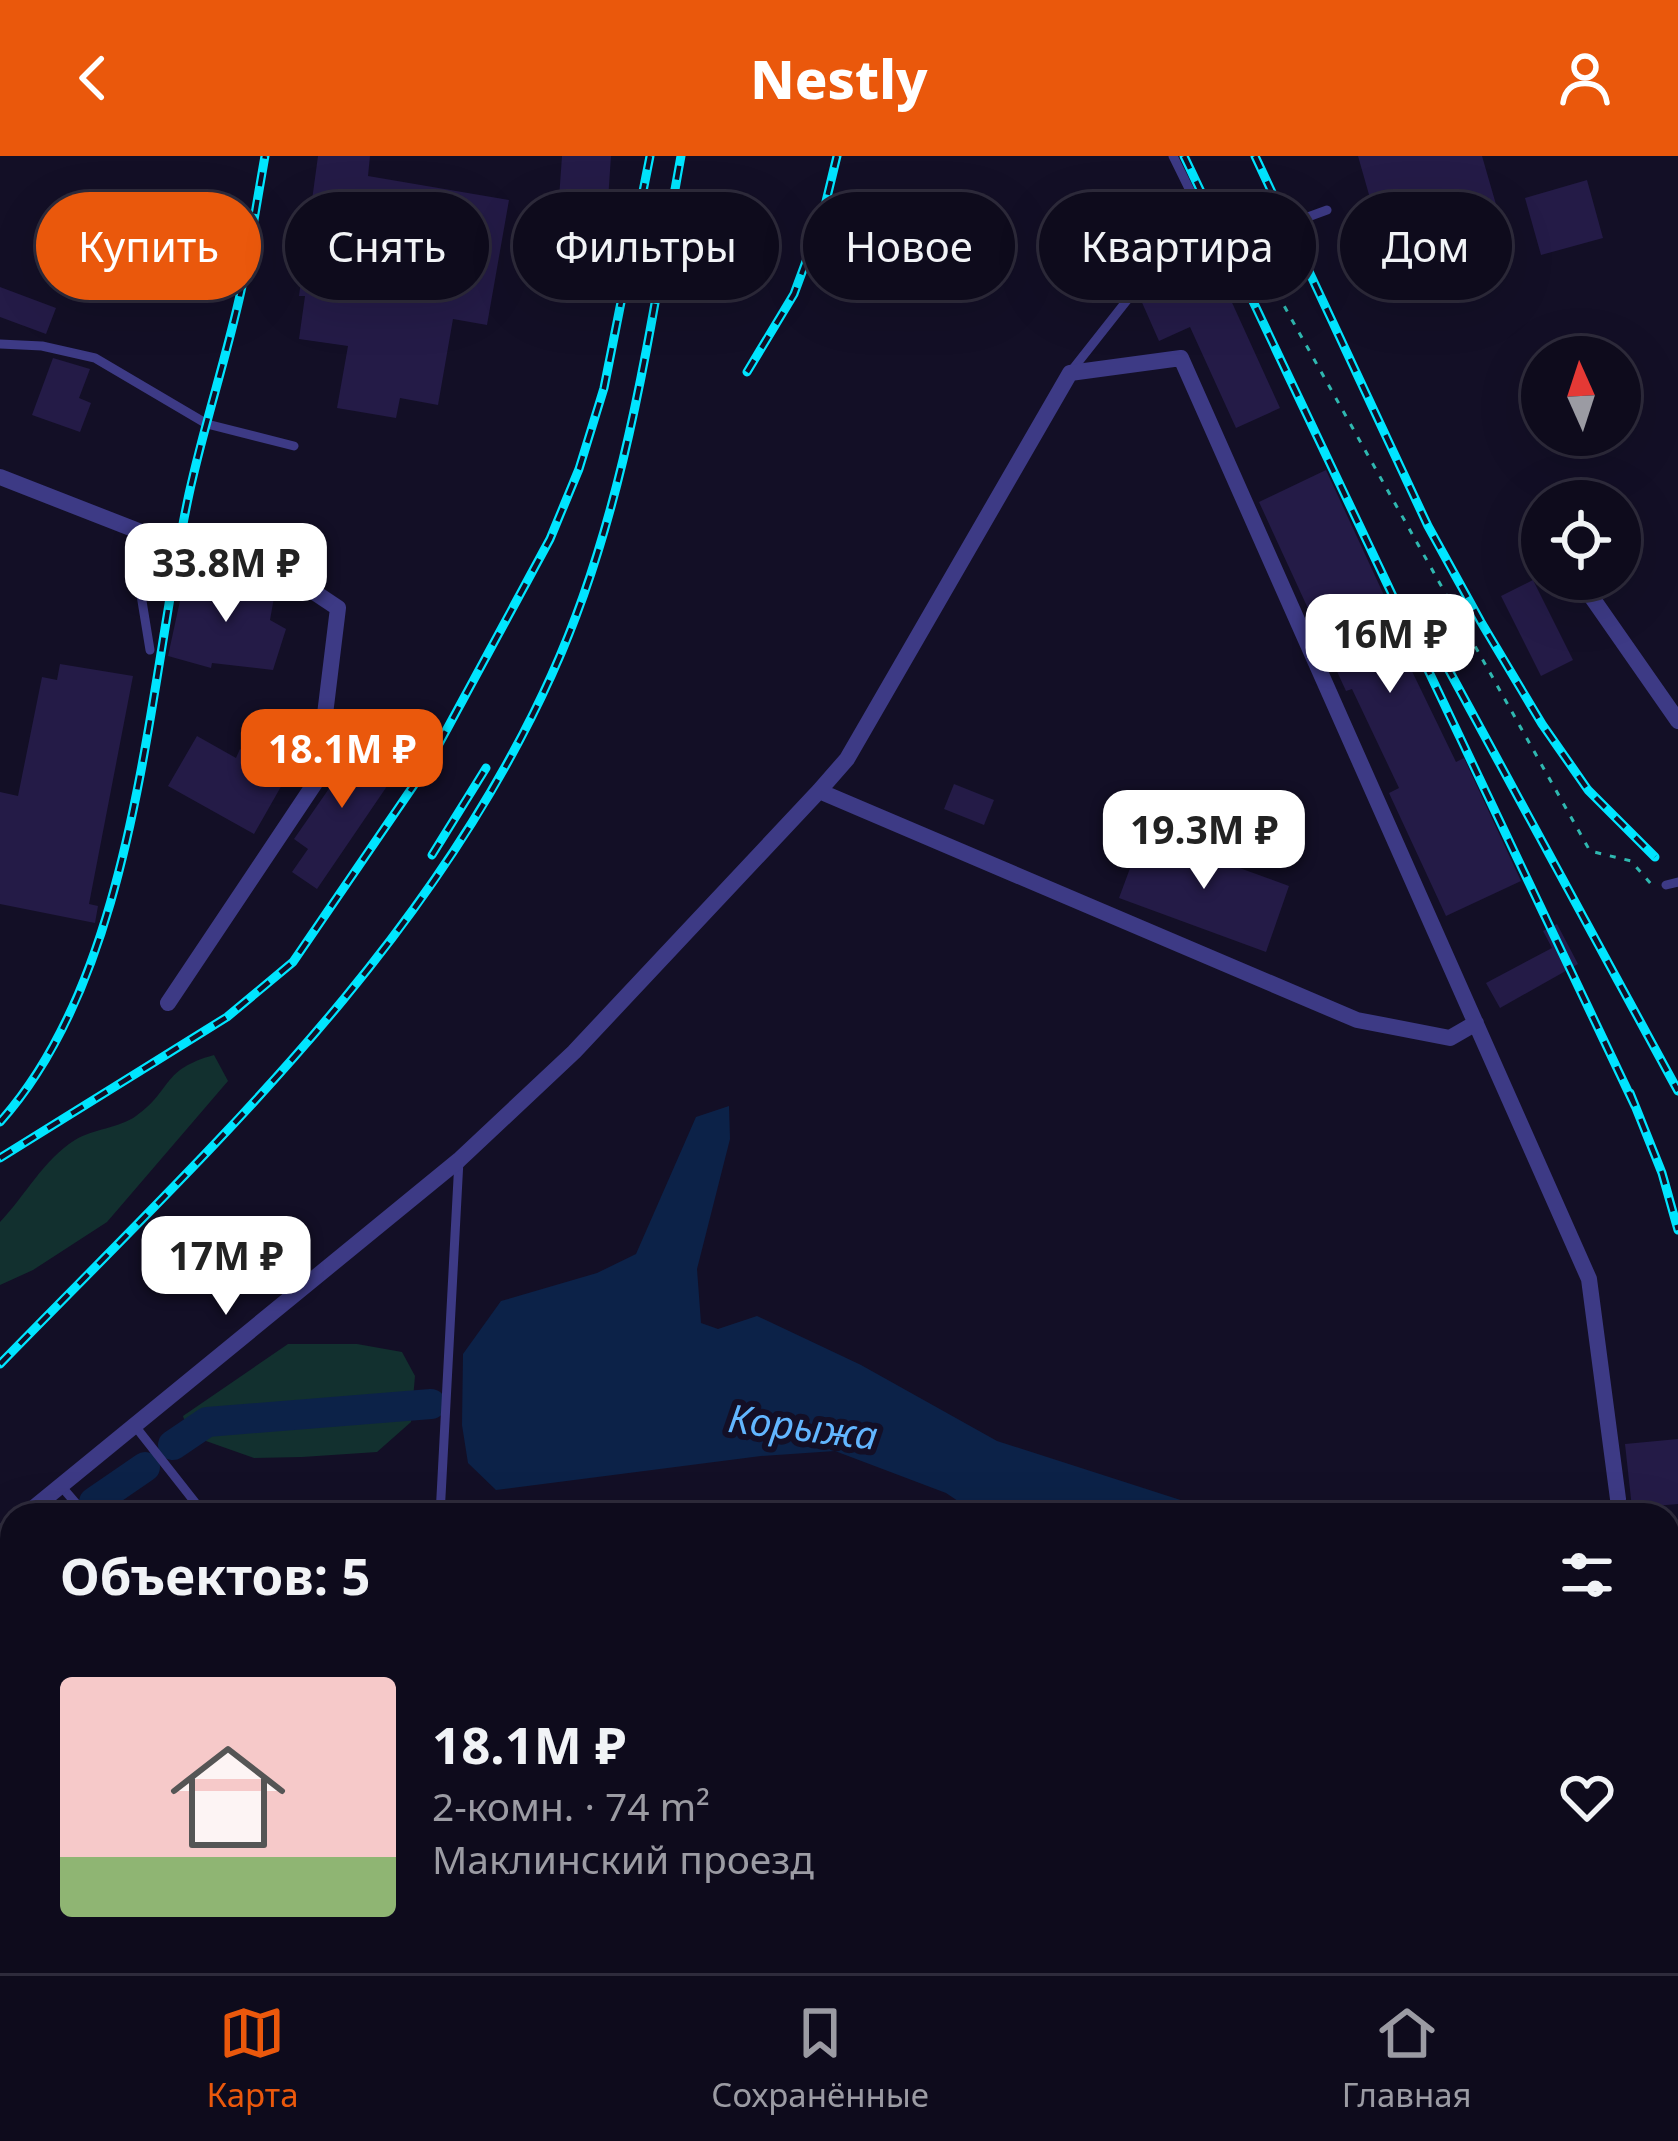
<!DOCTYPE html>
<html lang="ru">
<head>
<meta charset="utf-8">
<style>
	:root { --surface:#0e0b1c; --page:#1c1929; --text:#f1f3f6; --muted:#9b9ba3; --line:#2e2b3b; --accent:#ea580c }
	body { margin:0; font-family:"Noto Sans",sans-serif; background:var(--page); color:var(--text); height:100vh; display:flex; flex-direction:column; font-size:45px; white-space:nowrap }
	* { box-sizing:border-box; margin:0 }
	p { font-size:39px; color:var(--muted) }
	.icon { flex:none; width:66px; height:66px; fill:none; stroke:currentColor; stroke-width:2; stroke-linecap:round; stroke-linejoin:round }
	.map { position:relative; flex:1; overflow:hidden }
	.details { position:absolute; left:0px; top:1347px; width:1680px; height:471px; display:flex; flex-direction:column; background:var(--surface); border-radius:36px 36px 0 0; box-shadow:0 12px 48px #0002,0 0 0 3px var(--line) }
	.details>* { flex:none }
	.hud { position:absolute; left:36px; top:36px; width:1608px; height:108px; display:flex; gap:24px }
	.needle { width:78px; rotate:357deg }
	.buttons { position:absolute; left:1521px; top:180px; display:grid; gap:24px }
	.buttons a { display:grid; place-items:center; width:120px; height:120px; border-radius:50%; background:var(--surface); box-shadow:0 12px 48px #0002,0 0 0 3px var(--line); font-size:60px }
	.price { position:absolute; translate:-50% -102px; padding:0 27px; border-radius:24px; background:#fff; color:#222; font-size:39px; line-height:78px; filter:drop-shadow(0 3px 6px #0008) }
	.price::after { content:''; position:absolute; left:50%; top:72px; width:36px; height:27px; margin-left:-18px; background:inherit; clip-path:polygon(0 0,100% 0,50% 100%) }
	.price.selected { background:var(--accent); color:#fff }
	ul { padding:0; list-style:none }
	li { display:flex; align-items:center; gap:36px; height:300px; padding:0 60px }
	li+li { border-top:3px solid var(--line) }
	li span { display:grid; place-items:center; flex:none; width:336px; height:240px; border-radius:12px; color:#555 }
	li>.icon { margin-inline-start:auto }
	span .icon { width:144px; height:144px; fill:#fffc; stroke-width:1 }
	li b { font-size:51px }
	h2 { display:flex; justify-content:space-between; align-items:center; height:144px; padding:0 60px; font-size:51px }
	.tag { padding:0 42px; border-radius:54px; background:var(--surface); box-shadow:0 12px 48px #0002,0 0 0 3px var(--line); font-size:42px; line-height:108px }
	.tag.selected { background:var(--accent); color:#fff }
	header { display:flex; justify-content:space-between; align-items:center; height:156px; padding:0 60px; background:var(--accent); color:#fff; font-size:54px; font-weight:800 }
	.tab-bar { display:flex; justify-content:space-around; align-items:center; height:168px; border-top:3px solid var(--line); background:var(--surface); font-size:33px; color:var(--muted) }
	.tab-bar a { display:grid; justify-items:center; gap:6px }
	.tab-bar .selected { color:var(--accent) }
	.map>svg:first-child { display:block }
	.green { fill:#12302f }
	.water { fill:#0c2248 }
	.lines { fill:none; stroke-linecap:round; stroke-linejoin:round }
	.river { stroke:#0c2248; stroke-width:30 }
	.building { fill:#241b47 }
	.path { stroke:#2fb8b0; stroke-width:3; stroke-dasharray:6 9; stroke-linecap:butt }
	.service { stroke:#3d3a85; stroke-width:9 }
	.minor { stroke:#3d3a85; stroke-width:16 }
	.rail-casing { stroke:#00e5ff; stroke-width:9 }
	.rail { stroke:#130f26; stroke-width:4.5; stroke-dasharray:14; stroke-linecap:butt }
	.labels { text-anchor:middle; stroke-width:12; stroke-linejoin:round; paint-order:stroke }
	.water-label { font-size:39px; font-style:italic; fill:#62b6ff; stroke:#130f26 }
</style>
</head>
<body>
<header><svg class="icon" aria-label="back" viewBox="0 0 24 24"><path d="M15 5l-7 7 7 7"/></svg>Nestly<svg class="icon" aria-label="person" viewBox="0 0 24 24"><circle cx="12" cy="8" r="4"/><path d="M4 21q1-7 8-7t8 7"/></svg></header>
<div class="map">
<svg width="1678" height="1817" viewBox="0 0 1678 1817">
	<rect width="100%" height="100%" fill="#130f26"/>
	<path class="green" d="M214,899L228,925L107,1066L33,1114L0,1129V1066C25,1040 44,1003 75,984C93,973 119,972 136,960C173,934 160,914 214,899Z
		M288,1188H357L402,1196L415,1220L411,1266L377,1296L302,1301L254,1302L189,1279L183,1260Z"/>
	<path class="water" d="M729,950L730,983L697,1113L701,1167L718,1173L757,1160L861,1209L997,1285L1227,1359H979L946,1337L835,1295L761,1300L496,1334L468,1307L462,1269L463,1198L501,1145L597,1117L636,1098L696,961Z"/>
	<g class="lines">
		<path class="river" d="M173,1289L207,1266L431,1248
			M94,1346L145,1311
			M0,1414L12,1406
			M1668,1561L1678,1564"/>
	</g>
	<path class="building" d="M318,0H370L368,20L509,44L487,169L453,163L438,249L400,242L396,262L337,252L348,190L299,183L305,140H299Z
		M562,0H611L605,88L556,85Z
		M1358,0H1482L1506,83L1391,116Z
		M1587,24L1603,82L1541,99L1525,42Z
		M1214,107L1280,252L1236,272L1190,171L1159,185L1140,142Z
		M0,131L56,152L46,178L0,161Z
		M53,202L90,213L79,242L91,247L80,276L32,259Z
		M1326,314L1414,504L1408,507L1456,606L1464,602L1521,725L1446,760L1389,637L1399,632L1352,533L1346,535L1259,346Z
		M186,417L275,436L270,464L286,473L273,514L212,507L211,512L168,500Z
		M1533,424L1573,504L1541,520L1501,440Z
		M60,508L133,520L89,748L98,750L95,767L0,748V636L18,640L42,521L57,524Z
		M197,580L236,602L240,593L287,620L254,678L168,630Z
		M355,584L398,614L317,733L292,716L308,693L294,683L344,611L333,604Z
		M954,628L994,644L984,669L944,653Z
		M1143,677L1289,730L1266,796L1119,742Z
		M1557,768L1578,808L1500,852L1486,827L1552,792L1543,775Z
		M1678,1283V1348L1632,1352L1625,1288Z"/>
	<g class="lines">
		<path class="path" d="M1255,98L1590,695L1631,705L1651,728"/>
		<path class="service" d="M1144,121L1327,54
			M0,188L42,190L95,202L207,268L294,290
			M1072,214L1199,53L1173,0
			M135,374L134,396L150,494
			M1666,729L1678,726
			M135,1270L205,1359
			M61,1330L86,1359
			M440,1359L459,1004
			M1668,1687L1678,1690
			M1590,1806L1593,1817"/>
		<path class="minor" d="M0,321L182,392L314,436L338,452L317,624L168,847
			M1579,423L1678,565
			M819,635L1357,864L1450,882L1476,867
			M25,1359L459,1004L574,896L819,635L847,603L1070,217L1181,202L1589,1123L1618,1343
			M0,1378L12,1369
			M0,1674H12"/>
		<defs>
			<path id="rail" d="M1184,0L1635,950
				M1255,0L1428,370L1481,466L1542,568L1588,634L1655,701
				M747,216L794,138L822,62L837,0
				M1433,485L1678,935
				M432,699L486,612
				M1630,937L1662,1017L1678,1074
				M0,966C137,813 147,534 189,338C204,269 226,203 241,135C250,90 257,45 265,0
				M0,1002L227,861L293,806L427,610L550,383L579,313L604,232L650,0
				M0,1208C206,996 429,792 552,518C626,355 649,175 681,0"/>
		</defs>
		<use href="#rail" class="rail-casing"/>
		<use href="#rail" class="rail"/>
	</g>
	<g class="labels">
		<g class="water-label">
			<text transform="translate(803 1271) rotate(7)" y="14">Корыжа</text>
		</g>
	</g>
</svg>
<div class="buttons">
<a><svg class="needle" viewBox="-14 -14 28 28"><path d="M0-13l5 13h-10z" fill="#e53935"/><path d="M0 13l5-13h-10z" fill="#9b9ba3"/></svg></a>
<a><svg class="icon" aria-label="locate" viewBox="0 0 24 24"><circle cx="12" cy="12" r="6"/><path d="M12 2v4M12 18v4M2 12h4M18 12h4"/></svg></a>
</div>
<b class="price" style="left:226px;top:469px">33.8M ₽</b>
<b class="price" style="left:1390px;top:540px">16M ₽</b>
<b class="price selected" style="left:342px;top:655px">18.1M ₽</b>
<b class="price" style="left:1204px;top:736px">19.3M ₽</b>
<b class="price" style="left:226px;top:1162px">17M ₽</b>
<div class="hud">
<a class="tag selected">Купить</a>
<a class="tag">Снять</a>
<a class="tag">Фильтры</a>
<a class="tag">Новое</a>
<a class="tag">Квартира</a>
<a class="tag">Дом</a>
</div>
<section class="details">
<h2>Объектов: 5<svg class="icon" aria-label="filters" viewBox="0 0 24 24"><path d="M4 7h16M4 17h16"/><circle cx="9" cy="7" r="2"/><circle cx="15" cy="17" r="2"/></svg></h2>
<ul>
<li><span style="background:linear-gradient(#f6c9c9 75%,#8fb573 0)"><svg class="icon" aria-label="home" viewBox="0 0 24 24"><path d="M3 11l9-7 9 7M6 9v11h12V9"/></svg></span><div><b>18.1M ₽</b><p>2-комн. · 74 m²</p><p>Маклинский проезд</p></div><svg class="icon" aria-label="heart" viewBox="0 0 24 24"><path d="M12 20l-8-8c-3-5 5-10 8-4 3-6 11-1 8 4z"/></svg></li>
</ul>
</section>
</div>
<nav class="tab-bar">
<a class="selected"><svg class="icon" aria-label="map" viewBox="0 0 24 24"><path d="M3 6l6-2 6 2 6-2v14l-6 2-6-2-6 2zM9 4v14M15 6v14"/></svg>Карта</a>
<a><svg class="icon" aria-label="saved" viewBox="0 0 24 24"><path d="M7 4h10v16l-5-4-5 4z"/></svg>Сохранённые</a>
<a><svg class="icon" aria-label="home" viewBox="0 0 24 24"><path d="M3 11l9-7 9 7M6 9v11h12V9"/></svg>Главная</a>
</nav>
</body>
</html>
